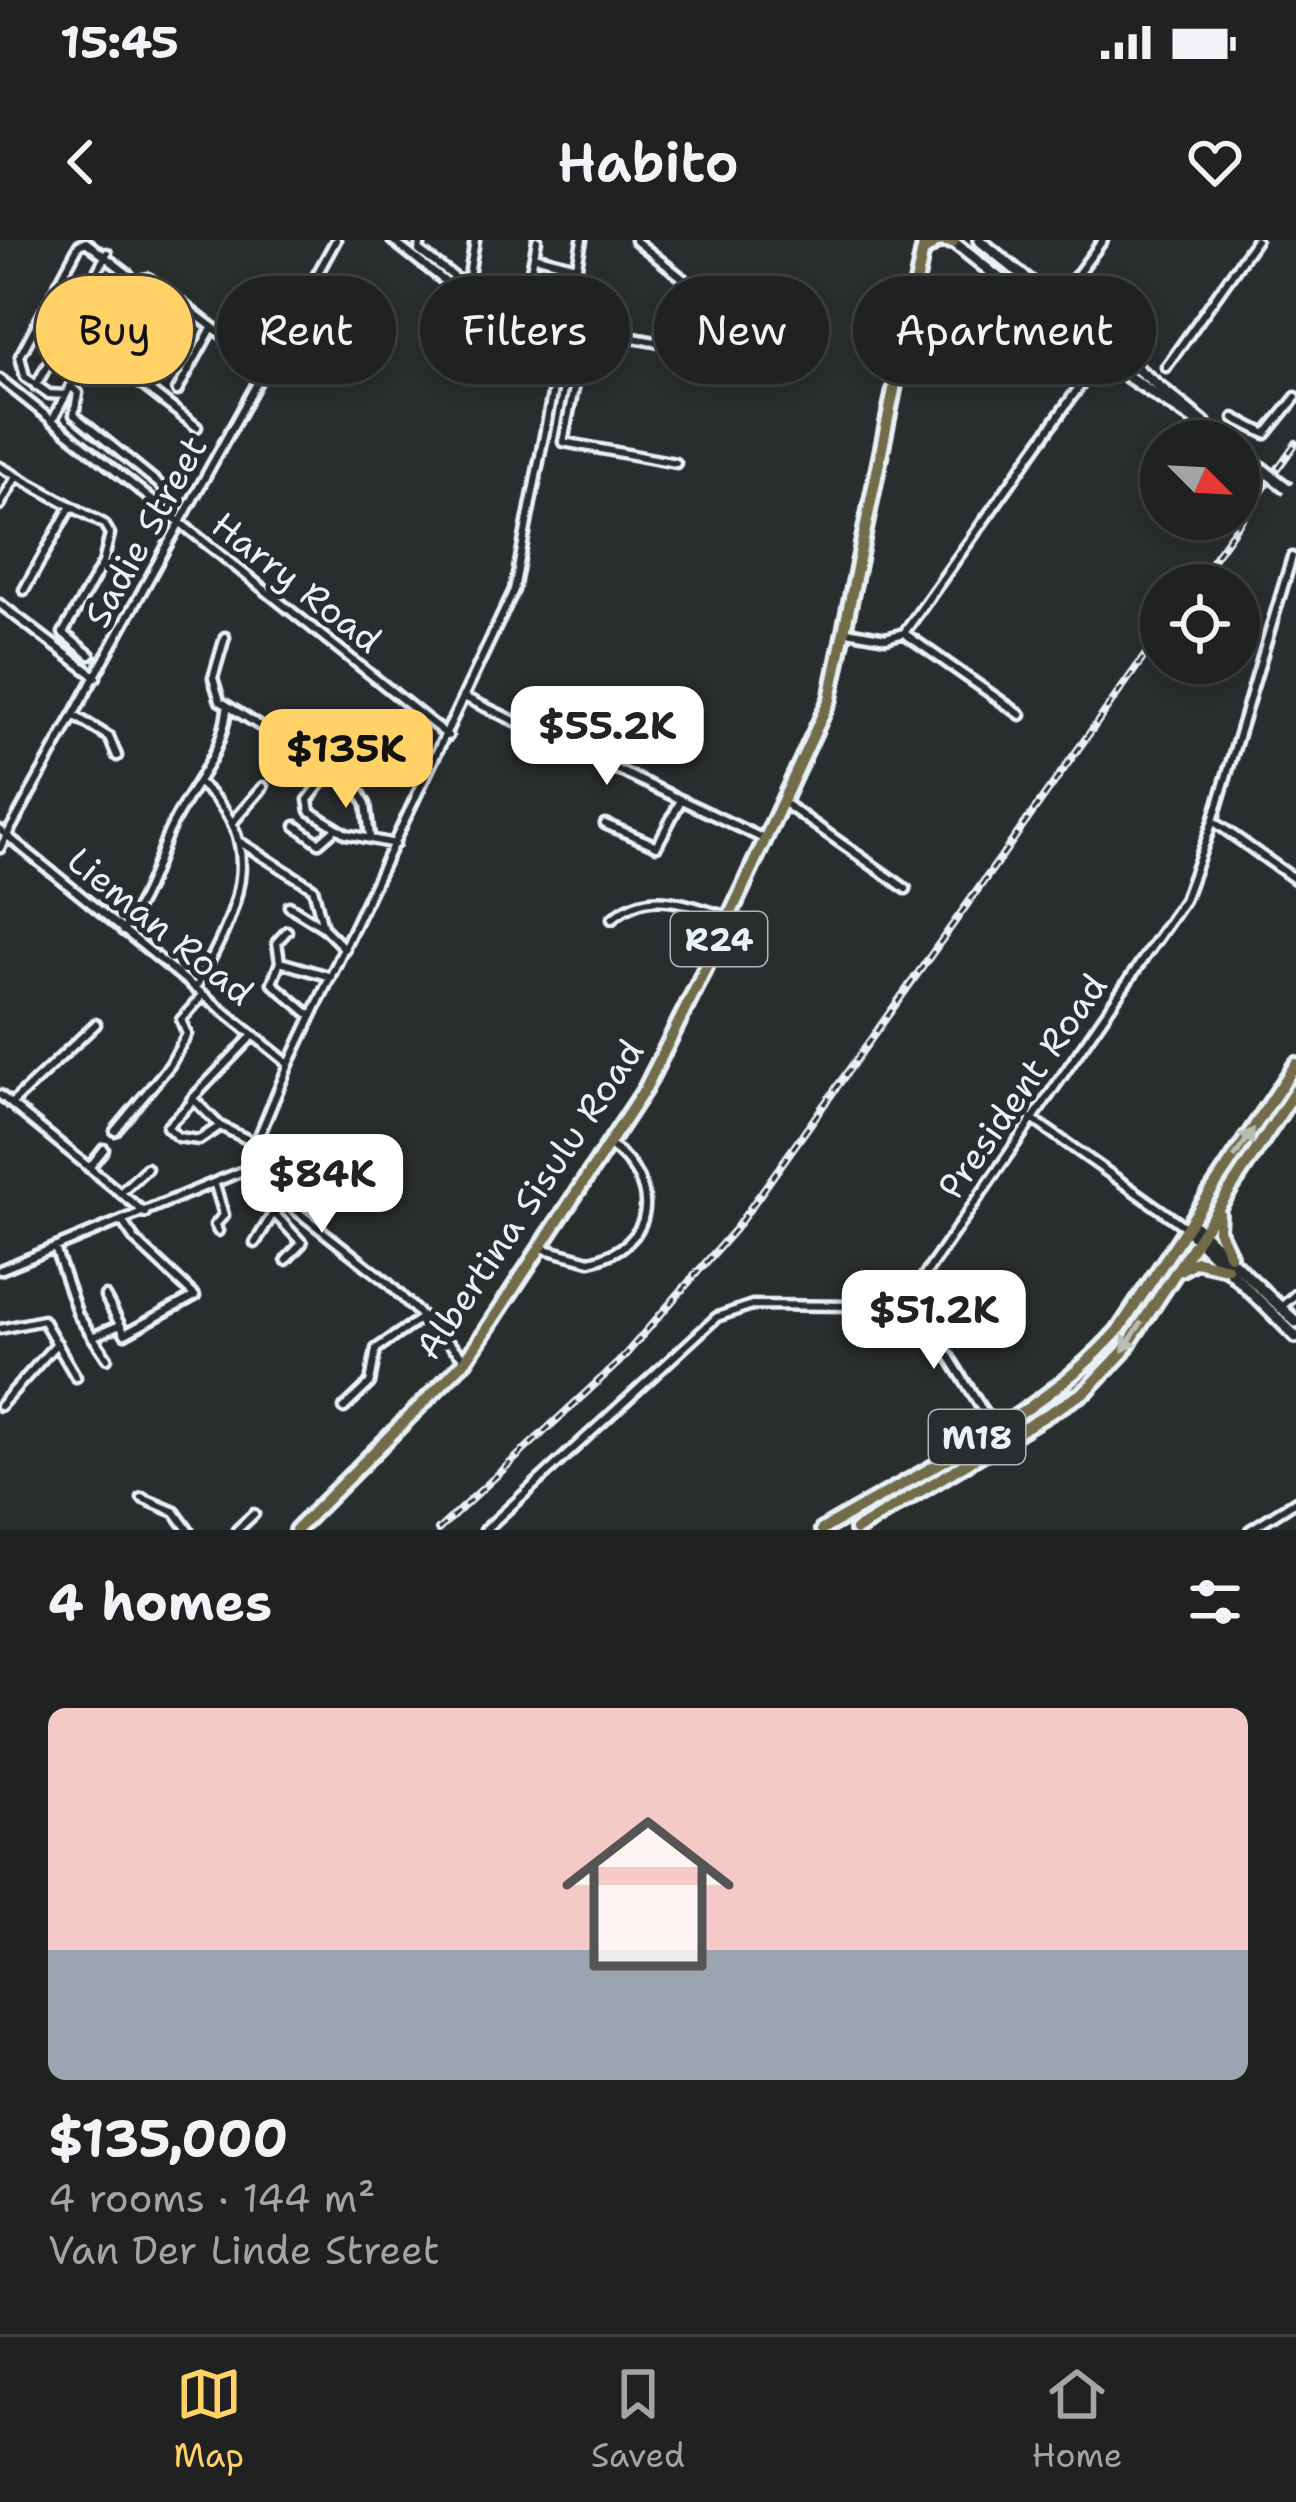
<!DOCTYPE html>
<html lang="en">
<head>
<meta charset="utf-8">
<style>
	:root { --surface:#202222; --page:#2d2f2f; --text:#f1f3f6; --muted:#a2a4a5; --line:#3d3f40; --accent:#ffd166 }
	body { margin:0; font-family:"Shantell Sans",sans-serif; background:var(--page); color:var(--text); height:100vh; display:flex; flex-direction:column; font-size:45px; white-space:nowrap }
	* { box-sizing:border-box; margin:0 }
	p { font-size:39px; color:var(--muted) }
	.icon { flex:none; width:66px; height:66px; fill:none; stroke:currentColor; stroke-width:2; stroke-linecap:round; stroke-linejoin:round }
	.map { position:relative; height:1290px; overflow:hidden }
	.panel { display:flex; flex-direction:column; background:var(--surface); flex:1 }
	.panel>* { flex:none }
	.banner { position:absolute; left:36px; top:36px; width:1224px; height:108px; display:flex; gap:24px }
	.needle { width:78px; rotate:114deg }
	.fabs { position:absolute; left:1140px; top:180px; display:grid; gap:24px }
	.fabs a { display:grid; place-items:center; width:120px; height:120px; border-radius:50%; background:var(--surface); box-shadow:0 6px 18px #0003,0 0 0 3px var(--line); font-size:60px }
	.price { position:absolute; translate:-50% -102px; padding:0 27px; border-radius:24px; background:#fff; color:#222; font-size:39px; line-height:78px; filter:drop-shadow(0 3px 6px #0008) }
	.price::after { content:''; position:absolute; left:50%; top:72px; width:36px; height:27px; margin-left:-18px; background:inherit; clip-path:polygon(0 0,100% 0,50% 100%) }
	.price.on { background:var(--accent); color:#111 }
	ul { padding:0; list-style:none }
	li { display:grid; align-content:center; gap:24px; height:636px; padding:0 48px }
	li+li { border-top:3px solid var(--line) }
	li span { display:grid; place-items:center; height:372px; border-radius:18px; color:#555 }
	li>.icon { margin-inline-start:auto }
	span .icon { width:216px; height:216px; fill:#fffc; stroke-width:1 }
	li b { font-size:51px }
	h2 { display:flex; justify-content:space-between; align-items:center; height:144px; padding:0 48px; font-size:51px }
	.tag { padding:0 42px; border-radius:54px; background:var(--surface); box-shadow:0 6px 18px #0003,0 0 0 3px var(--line); font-size:42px; line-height:108px }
	.tag.on { background:var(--accent); color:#111 }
	.status { display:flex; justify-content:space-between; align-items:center; height:84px; padding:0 60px; background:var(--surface); direction:ltr }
	.status svg { height:33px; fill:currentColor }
	header { display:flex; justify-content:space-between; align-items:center; height:156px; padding:0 48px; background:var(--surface); font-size:54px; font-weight:600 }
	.tabs { display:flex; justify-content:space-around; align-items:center; height:168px; border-top:3px solid var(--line); background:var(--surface); font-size:33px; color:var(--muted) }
	.tabs a { display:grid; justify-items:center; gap:6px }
	.tabs .on { color:var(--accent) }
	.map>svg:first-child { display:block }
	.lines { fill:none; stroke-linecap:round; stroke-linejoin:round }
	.minor-casing { stroke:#e8f1f8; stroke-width:15 }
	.tertiary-casing { stroke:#e8f1f8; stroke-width:18 }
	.secondary-casing { stroke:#e8f1f8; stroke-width:18 }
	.primary-casing { stroke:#e8f1f8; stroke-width:20 }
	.minor { stroke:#2a2d2e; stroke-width:6 }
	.tertiary { stroke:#2a2d2e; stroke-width:9 }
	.secondary { stroke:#2a2d2e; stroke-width:9 }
	.primary { stroke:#726c4b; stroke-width:10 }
	.rail-casing { stroke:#e8f1f8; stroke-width:8 }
	.rail { stroke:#2a2d2e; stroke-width:3; stroke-dasharray:9; stroke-linecap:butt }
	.tertiary-bridge-casing { stroke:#e8f1f8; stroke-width:18; stroke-linecap:butt }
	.tertiary-bridge { stroke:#2a2d2e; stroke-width:9 }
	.oneway { fill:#b9bcb3 }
	.labels { text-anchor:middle; stroke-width:10; stroke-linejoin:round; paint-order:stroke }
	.shield { fill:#2a2d2e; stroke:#afb6bb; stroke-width:3 }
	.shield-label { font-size:33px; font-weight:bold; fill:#e8f1f8 }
	.street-label { font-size:36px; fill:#e8f1f8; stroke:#2a2d2e }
</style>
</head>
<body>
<div class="status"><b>15:45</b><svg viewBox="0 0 49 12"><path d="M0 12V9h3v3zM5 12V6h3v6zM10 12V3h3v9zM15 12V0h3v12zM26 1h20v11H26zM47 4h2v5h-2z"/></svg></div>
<header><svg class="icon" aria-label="back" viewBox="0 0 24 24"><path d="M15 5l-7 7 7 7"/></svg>Habito<svg class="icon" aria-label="heart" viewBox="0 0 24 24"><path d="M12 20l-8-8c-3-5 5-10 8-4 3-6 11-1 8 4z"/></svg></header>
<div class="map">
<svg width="1296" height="1290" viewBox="0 0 1296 1290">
	<rect width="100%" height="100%" fill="#2a2d2e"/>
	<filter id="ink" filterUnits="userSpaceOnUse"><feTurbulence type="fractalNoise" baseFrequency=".00833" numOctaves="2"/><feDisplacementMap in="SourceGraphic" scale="24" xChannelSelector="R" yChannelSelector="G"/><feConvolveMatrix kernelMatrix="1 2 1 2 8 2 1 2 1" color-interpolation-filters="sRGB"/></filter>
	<g filter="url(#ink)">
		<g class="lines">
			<defs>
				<path id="minor" d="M392,0L557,129
					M421,0L419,11L510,78L522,71L534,16L577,27
					M635,0L701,53L697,101L688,108L595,91L585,95L563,202L676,223
					M534,16L537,0
					M467,48L475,0
					M1046,77L1103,0
					M110,91L136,41L148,38L266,128
					M1166,127L1256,0
					M0,139L448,496
					M36,146L107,13
					M71,146L78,153L74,175L170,253
					M177,151L212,88
					M66,155L49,154L25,137L20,116L79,5L86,2L129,35L92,106
					M1234,178L1266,194L1296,157
					M52,181L92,106L197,187
					M0,227L104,284L110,294L103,323L63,393L90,415
					M0,265L16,237
					M24,350L71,266
					M0,364L96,437
					M847,391L886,398L904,393L1109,105
					M904,393L1021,475
					M225,397L213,438L220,461L263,488L293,527L316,545
					M466,458L766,600
					M75,476L109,497L117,516
					M784,563L906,649
					M1213,581L1296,640
					M232,583L263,547
					M605,584L657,606L681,560
					M296,586L319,603L335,589
					M0,590L289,824
					M370,597L366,564L345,526L336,524L308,560L310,571L346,594L395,604
					M240,602L313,648L323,687L345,709
					M0,608L336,0
					M289,666L323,687
					M612,679C650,646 685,665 729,677
					M123,691C143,660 151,640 163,606C180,557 221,524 227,470
					M280,722L277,702L287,691
					M195,749C231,682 275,606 200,544
					M311,776L272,743L280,722L331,737
					M0,855L145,973
					M191,860L253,795
					M11,864L96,784
					M1031,878L1185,987
					M220,886L199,900L178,897L167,887L194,860L220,886L255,903
					M115,891L170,825L187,794L181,780L203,755
					M89,928L104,909
					M245,930L289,824L514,350L582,0
					M215,945L224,975L215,985L218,991
					M120,953L147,928
					M274,973L302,1003L286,1020
					M255,1003L282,959
					M55,1008L78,1075L107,1118
					M541,1008L590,1021C657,1006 662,943 610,905
					M0,1030L245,930L387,1042L465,1119
					M911,1055L993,1187
					M105,1056L125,1094L195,1056L135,1000L122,981
					M1280,1068L1296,1054
					M0,1089L43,1080L76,1137
					M92,1097L118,1086
					M0,1166L57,1103
					M344,1168L370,1143L376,1109L423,1077
					M142,1258L175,1272L188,1290
					M237,1290L254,1274
					M485,1290L717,1077L752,1065L855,1066L911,1055L1184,660L1213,581L1292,317
					M1250,1290L1296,1261"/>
				<path id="tertiary" d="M951,0L1098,117L1226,201
					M979,0L1204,183
					M1239,211L1261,228"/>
				<path id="secondary" d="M1191,982L1296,1082
					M1187,989L1296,1097"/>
				<path id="primary" d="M925,10L939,0L953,2
					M1219,973L1218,990L1230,1015
					M1180,1030L1196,1021L1227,1028
					M296,1290L466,1120L645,849L697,746L830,459L925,0
					M822,1290C923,1230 1042,1177 1120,1088L1296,824
					M856,1290L1086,1151L1123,1112L1296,850"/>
			</defs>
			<use href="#minor" class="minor-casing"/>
			<use href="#tertiary" class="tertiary-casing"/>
			<use href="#secondary" class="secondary-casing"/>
			<use href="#primary" class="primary-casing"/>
			<use href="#minor" class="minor"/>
			<use href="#tertiary" class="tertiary"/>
			<use href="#secondary" class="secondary"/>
			<use href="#primary" class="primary"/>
			<defs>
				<path id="rail" d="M1195,345L1296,203
					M438,1290L619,1122L736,988L1161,393"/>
			</defs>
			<use href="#rail" class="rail-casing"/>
			<use href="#rail" class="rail"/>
			<defs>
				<path id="tertiary-bridge" d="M1261,228L1288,249"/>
			</defs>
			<use href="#tertiary-bridge" class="tertiary-bridge-casing"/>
			<use href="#tertiary-bridge" class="tertiary-bridge"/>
		</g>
		<defs><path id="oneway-solid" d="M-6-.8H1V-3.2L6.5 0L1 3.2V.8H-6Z" transform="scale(3)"/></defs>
		<g class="oneway">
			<use href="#oneway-solid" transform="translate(1244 903) rotate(-56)"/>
			<use href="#oneway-solid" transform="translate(1132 1097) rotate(124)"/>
		</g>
	</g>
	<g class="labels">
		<g class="shield">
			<rect x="671" y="672" width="96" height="54" rx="9"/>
			<rect x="929" y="1170" width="96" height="54" rx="9"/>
		</g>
		<g class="shield-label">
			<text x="719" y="711">R24</text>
			<text x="977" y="1209">M18</text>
		</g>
		<g class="street-label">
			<text transform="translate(145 291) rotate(-61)" y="13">Sadie Street</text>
			<text transform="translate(297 342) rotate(38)" y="13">Harry Road</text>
			<text transform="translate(161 686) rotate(39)" y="13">Lieman Road</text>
			<text transform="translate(1022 846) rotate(-55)" y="13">President Road</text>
			<text transform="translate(529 959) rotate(-56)" y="13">Albertina Sisulu Road</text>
		</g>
	</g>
</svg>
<div class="fabs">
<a><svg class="needle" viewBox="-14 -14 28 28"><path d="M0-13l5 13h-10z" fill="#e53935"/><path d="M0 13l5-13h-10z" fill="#a2a4a5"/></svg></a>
<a><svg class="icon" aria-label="locate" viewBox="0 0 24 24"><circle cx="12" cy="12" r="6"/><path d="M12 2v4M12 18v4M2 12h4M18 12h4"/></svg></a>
</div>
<b class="price" style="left:607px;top:548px">$55.2K</b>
<b class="price on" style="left:346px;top:571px">$135K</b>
<b class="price" style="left:322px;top:996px">$84K</b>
<b class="price" style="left:934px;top:1132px">$51.2K</b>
<div class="banner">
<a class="tag on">Buy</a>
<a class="tag">Rent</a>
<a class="tag">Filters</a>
<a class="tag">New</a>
<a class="tag">Apartment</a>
</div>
</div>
<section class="panel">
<h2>4 homes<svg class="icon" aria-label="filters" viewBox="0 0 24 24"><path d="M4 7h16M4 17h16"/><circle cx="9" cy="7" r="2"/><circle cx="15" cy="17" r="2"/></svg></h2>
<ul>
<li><span style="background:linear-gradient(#f6c9c9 65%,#9aa5b1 0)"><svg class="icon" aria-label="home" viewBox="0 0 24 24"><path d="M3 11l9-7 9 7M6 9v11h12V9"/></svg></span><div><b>$135,000</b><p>4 rooms · 144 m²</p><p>Van Der Linde Street</p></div></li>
</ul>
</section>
<nav class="tabs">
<a class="on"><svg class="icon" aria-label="map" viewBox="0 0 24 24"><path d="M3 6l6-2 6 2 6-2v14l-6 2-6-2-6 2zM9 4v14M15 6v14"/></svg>Map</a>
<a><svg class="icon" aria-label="saved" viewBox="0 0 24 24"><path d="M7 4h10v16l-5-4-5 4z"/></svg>Saved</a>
<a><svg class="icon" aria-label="home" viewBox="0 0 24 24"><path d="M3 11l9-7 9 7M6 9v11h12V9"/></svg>Home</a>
</nav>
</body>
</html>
